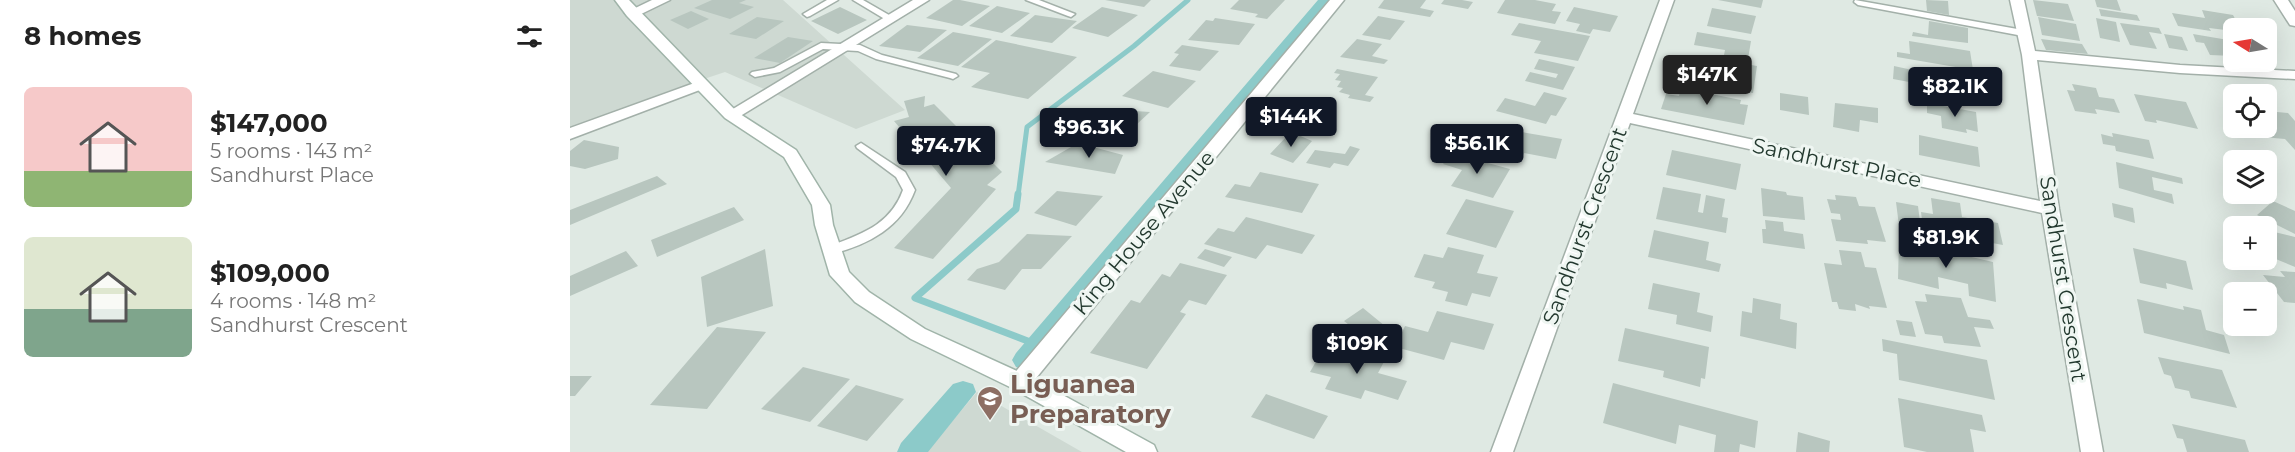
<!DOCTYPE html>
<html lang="en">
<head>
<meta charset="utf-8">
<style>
	:root { --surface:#fff; --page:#f6f6f6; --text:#222; --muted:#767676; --accent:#111827 }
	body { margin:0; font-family:Montserrat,sans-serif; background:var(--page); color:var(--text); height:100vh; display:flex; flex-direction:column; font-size:22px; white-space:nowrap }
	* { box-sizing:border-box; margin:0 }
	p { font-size:20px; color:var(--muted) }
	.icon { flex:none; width:33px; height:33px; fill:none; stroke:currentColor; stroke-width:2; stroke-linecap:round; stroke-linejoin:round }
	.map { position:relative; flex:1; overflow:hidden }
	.details { display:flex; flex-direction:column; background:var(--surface); width:570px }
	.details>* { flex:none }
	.needle { width:39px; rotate:281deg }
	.controls { position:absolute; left:1653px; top:18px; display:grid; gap:12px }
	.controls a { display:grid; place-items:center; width:54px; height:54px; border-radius:9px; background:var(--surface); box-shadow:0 6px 24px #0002; font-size:30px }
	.price { position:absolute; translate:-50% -51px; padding:0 14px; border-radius:6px; background:var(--accent); color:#fff; font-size:20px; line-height:39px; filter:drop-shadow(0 2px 3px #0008) }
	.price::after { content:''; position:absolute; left:50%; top:36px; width:18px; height:14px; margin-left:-9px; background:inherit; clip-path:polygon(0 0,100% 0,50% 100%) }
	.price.on { background:#222; color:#fff }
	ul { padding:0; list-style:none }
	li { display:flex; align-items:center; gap:18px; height:150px; padding:0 24px }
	li span { display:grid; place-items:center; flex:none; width:168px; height:120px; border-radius:9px; color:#555 }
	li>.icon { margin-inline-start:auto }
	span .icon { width:72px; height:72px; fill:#fffc; stroke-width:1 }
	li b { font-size:26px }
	h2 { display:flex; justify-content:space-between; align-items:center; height:72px; padding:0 24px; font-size:26px }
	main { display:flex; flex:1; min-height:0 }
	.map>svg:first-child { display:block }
	.built { fill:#ced9d2 }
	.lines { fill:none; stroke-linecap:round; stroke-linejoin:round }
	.stream-far1 { stroke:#8ccac9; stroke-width:5 }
	.stream { stroke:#8ccac9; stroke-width:7 }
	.canal { fill:#8ccac9; fill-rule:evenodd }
	.building { fill:#b8c6bf }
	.service-casing { stroke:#a3b0a9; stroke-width:3 }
	.minor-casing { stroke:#a3b0a9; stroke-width:3 }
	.secondary-casing { stroke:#a0b4a9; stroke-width:3 }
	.service { fill:#fff; fill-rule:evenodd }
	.minor { fill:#fff; fill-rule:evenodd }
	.secondary { fill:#fff; fill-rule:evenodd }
	.labels { text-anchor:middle; stroke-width:6; stroke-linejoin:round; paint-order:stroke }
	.street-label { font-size:21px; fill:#22382e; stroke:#eff6f2 }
	.near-education-label { font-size:26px; font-weight:bold; fill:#785e54; stroke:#eff6f2; text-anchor:start }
</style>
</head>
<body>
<main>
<section class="details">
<h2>8 homes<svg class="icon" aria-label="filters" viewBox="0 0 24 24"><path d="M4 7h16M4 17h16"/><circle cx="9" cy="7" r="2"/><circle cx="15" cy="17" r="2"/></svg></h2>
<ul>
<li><span style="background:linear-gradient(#f6c9c9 70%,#8fb573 0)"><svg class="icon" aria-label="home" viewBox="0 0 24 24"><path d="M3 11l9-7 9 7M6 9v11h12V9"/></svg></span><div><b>$147,000</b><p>5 rooms · 143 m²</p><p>Sandhurst Place</p></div></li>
<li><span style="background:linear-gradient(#dfe7d0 60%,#7fa58c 0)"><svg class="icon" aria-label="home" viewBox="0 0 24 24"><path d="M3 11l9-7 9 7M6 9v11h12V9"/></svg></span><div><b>$109,000</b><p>4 rooms · 148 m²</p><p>Sandhurst Crescent</p></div></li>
</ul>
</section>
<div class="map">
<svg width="1725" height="452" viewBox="0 0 1725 452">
	<rect width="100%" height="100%" fill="#dfe9e3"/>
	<path class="built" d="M0,0H213L335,110L286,129L155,72L98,91L0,131Z
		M407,392L512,452H356Z"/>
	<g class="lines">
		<path class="stream-far1" d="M448,196L457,127L564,46L618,0"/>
		<path class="stream" d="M448,194L446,209L345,298L468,345"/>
		<path class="canal" d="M748,0H765L464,367L455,370L446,367L442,360L446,353Z
			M393,381L403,384L406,392L358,452H327L331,443L383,384Z"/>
	</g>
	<path class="building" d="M142,0H176L169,3L184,7L160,19L124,8Z
		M383,0H390L420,6L392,26L356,18Z
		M535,0H581L574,7Z
		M669,0H715L697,19L685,17L688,14L660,9Z
		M814,0H856L850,8L864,11L860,17L808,8Z
		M874,0H892L903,2L898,9L871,4Z
		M935,0H965L986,4L982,11L991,12L985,24L927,13Z
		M1148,0H1193L1191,8Z
		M1356,0L1378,1L1379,15L1357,11Z
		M1463,0L1498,4L1504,21L1467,16Z
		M1525,0H1547L1551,11L1527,7Z
		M427,6L460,13L432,33L399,26Z
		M270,7L297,20L268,34L241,21Z
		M532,7L568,15L538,37L502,28Z
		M1004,7L1048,16L1040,32L1023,29L1020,34L1006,31L1010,24L996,21Z
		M1142,8L1186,16L1181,34L1137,26Z
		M1529,9L1567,15L1570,21L1531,16Z
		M1632,10L1663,15L1670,28H1664V31L1639,28L1641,31L1608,26L1602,13L1635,18Z
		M121,11L139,19L118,29L100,20Z
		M465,15L507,21L482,43L440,36Z
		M808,16L835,21L820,40L792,35Z
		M187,17L214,21L186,39L159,34Z
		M1468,17L1506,24L1510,41L1472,35Z
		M645,18L685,24L669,45L618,40L636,20L643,21Z
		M1526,18L1546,22L1550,42L1530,38Z
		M1359,21L1398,28V43L1342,36L1343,32L1358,35Z
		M949,23L1020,36L1008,61L964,53L971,41L941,35Z
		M1550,23L1589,28L1592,34L1579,32L1587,49L1560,45Z
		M337,25L377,30L350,52L309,46Z
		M383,32L422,39L388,66L347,58Z
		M1127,32L1181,41L1178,59L1154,55L1155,50L1124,45Z
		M1594,34L1612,37L1618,51L1599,48Z
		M1623,34L1664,41V56L1640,55L1634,43L1626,42Z
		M218,37L243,41L210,63L184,58Z
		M787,39L812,44L802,56L818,60L814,64L770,57Z
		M1471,39L1512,44L1518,54L1476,50Z
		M426,40L507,57L458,99L401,87L420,73L391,67Z
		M1339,41L1400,51L1403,70L1327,57V52L1340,54Z
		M612,45L649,51L630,71L599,66L609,54L604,53Z
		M1134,57L1187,66L1183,93L1140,85L1142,78L1130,76Z
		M969,59L1005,67L993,90L955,81L960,72L986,78L988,74L964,69Z
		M1324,66L1356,73L1355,83L1373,87V75L1418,84L1419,92L1407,90V104L1350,92V84L1323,79Z
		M767,69L808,77L795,95L804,97L800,102L778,98L780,95L769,92L773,88L767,87L771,81L765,80L770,74L764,73Z
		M583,71L626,81L598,108L552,96Z
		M1502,84L1526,88L1529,97L1544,99L1550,113L1525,109L1527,114L1505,111L1497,90L1505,91Z
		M1111,88L1171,100L1170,104L1178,105L1174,125L1091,109L1096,94L1109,96Z
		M974,92L997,98L986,116L981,115L976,124L926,111L935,98L965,106Z
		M1210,93L1238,97L1239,115L1210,110Z
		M1564,94L1616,102L1628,129L1586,120L1587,123L1575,121Z
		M355,96L354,107L364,104L432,172L417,185L426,189L363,259L324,248L381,188L324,121L339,117L334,101Z
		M1265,103L1308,108V123L1290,120L1289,132L1263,127Z
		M1357,103L1406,112L1408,132L1396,129L1397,133L1372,128L1371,116L1357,113Z
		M550,110L580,112L552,138L531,133Z
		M1696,111L1718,113L1725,121V150L1715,139L1681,136L1675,128H1696Z
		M934,129L992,139L986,159L954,153L952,158L924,153Z
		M1542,133L1579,140L1584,159L1546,151L1545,146L1533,144L1531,134L1543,137Z
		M726,134L742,141L723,163L700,154L717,136L722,138Z
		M1349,135L1408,147L1410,167L1349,155Z
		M14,140L49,147L48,159L15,169L0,166V151Z
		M508,143L553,155L545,174L475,162Z
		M780,146L790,149L778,166L764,163L760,168L736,163L745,150L775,154Z
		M1102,150L1171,164L1166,190L1096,175Z
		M881,153L940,169L923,198L881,186L892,170L873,164Z
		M1546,162L1612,178L1613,184L1582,177L1584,190L1602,194L1604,204L1549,188Z
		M690,172L749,184L732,213L655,197L665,184L680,187Z
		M87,176L97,184L0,225V210Z
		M1093,187L1131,194L1128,212L1133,213L1136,195L1155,199L1152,217L1158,218L1156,233L1086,219Z
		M1191,188L1216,192L1217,195L1233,197L1235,220L1193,216Z
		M487,191L533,196L506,226L464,213Z
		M1265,195L1286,197L1289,206L1305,207L1316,242L1297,240L1298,244L1266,241L1261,219L1271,220L1270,214L1261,213L1257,199L1266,200Z
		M1361,198L1390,203L1392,217L1428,223L1433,245L1362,232L1361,222L1352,220L1351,212L1363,214Z
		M896,199L944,211L926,248L876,234Z
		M1703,201L1725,211V234L1687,215Z
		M1326,202L1348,206L1351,230L1329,226Z
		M1542,203L1563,208L1565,223L1544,217Z
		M164,207L174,220L87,257L81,240Z
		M676,217L745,235L732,254L697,245L686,259L634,244L648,228L664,232Z
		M1195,220L1213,222L1214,231L1233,234L1235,249L1193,243L1192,229H1196Z
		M1084,230L1139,242L1136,260L1151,264L1149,272L1078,257Z
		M1696,230L1725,237V267L1696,255V243L1705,244L1696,241Z
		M457,234L502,236L471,269H452L435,290L397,280L407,269L429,262Z
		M1329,240L1423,262L1426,302L1399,296L1398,284L1368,277L1369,289L1328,279Z
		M878,247L914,255L907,273L928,277L920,297L902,293L897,306L875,301L878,292L862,288L865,282L844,277L854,254L873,258Z
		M1563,248L1616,261L1623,290L1596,283L1597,289L1570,283Z
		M195,249L203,306L137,327L131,277Z
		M635,249L662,257L654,267L627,258Z
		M1269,250L1291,252L1295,267L1306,268L1317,308L1299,306L1300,309L1285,304L1286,311L1269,309L1267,302H1262L1254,263L1272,265Z
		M56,251L68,266L0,296V276Z
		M610,263L657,275L636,305L619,300L610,312L616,314L577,369L520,353L561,300L570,303L592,274L600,277Z
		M1710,271L1725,272V303L1714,302L1693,275L1715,277Z
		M1083,283L1130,293L1127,312L1143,316L1141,332L1106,324L1107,315L1078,309Z
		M1355,294L1391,298L1398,317L1420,320L1424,329L1404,327L1411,347L1374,343L1372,336L1355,334L1345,301L1357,302Z
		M1183,298L1211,304L1210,319L1227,323L1226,349L1170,336L1172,311L1182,313Z
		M1567,299L1614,310L1613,306L1631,310L1636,330L1654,335L1660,354L1574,333Z
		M793,308L815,326L797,339L774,321Z
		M867,311L924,324L914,350L881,342L874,360L825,347L835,326L858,332Z
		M1326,320L1342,322L1346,337L1330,335Z
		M147,327L196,332L137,409L80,405Z
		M1055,328L1139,347L1135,379L1131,378L1130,387L1093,377L1094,371L1048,361Z
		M1312,339L1417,360L1425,400L1329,380L1327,354L1313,351Z
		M779,348L816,358L808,373L837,381L828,400L795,390L791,399L755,389L761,377L740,372L752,351L774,357Z
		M1588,357L1652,370L1667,408L1621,398L1619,391L1605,388L1601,376L1594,374Z
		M233,367L280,379L240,422L191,409Z
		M0,376H22L5,396H0Z
		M1043,383L1188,421L1185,448L1170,444L1169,452H1144L1146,435L1109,425L1106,444L1033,423Z
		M286,385L334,399L297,441L247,426Z
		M696,394L758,416L744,439L681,417Z
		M1328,398L1412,415L1416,432L1400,429L1404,452H1357L1334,447Z
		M1602,424L1675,440L1679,452H1617L1613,439L1607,438Z
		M1228,432L1260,441L1259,452H1226Z"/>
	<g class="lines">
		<defs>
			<path id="service" d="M257,0H268L240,16L237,17L233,14Z
				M283,0H293L326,19L324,21H318Z
				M456,0H469L505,14L501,17L498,16Z
				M1285,0L1453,30L1458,33L1453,36L1288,5L1284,2Z
				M251,43L290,45L312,55L386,74L388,76L383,79L380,78L306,59L288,51L253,49L210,72L185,77L180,74L182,72L204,68Z
				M291,143L335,172L345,190C331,228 299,244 262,254L258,253L256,250L258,247C290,234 320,226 333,190L326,177L287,148L286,146Z"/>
			<path id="minor" d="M82,0H100L67,16L62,17L55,13Z
				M343,0H359L167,118L161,120L153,115Z
				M760,0H774L458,388L450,390L442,388L439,382L442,376Z
				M1090,0H1104L1063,114L1470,201L1452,55L1440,0H1454L1465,51L1610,65L1725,71V79L1610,73L1467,60L1489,209L1533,452H1511L1472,213L1060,123L943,452H921Z
				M1704,0H1718L1725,11V26L1720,25Z
				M130,81L137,85L135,88L0,139V128Z"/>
			<path id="secondary" d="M45,0H59L167,112L226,150L260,205L263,225L279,272L299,292L355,329L458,376L584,445L587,452H556L442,388L341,339L285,302L260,275L245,225L242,205L214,157L155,118L57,16Z"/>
		</defs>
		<use href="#service" class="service-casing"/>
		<use href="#minor" class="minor-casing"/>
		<use href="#secondary" class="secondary-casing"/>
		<use href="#service" class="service"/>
		<use href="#minor" class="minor"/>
		<use href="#secondary" class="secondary"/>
	</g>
	<defs>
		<symbol id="school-pin" viewBox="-11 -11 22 30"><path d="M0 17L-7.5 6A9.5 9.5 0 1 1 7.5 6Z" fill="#8d6e63" stroke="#eff6f2"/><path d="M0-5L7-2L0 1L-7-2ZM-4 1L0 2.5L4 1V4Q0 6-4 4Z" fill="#fff"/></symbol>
	</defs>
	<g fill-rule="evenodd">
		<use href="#school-pin" x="405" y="384" width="30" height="40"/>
	</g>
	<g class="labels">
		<g class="street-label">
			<text transform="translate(1267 163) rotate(12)" y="7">Sandhurst Place</text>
			<text transform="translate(1015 226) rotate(-70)" y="7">Sandhurst Crescent</text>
			<text transform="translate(574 233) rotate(-50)" y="7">King House Avenue</text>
			<text transform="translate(1493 279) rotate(81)" y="7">Sandhurst Crescent</text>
		</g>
		<g class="near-education-label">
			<text x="440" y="393">Liguanea<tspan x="440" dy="30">Preparatory</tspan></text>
		</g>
	</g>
</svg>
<div class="controls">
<a><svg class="needle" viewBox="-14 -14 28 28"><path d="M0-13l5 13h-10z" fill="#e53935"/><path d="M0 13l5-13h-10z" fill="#767676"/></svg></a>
<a><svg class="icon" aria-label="locate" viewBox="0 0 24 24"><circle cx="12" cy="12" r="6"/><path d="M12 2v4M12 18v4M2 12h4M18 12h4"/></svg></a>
<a><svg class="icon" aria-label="layers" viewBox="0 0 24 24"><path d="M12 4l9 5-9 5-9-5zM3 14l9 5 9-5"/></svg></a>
<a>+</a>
<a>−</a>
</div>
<b class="price on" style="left:1137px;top:106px">$147K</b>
<b class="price" style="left:1385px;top:118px">$82.1K</b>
<b class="price" style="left:721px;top:148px">$144K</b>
<b class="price" style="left:519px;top:159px">$96.3K</b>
<b class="price" style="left:907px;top:175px">$56.1K</b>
<b class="price" style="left:376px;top:177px">$74.7K</b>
<b class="price" style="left:1376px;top:269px">$81.9K</b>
<b class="price" style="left:787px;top:375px">$109K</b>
</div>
</main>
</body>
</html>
